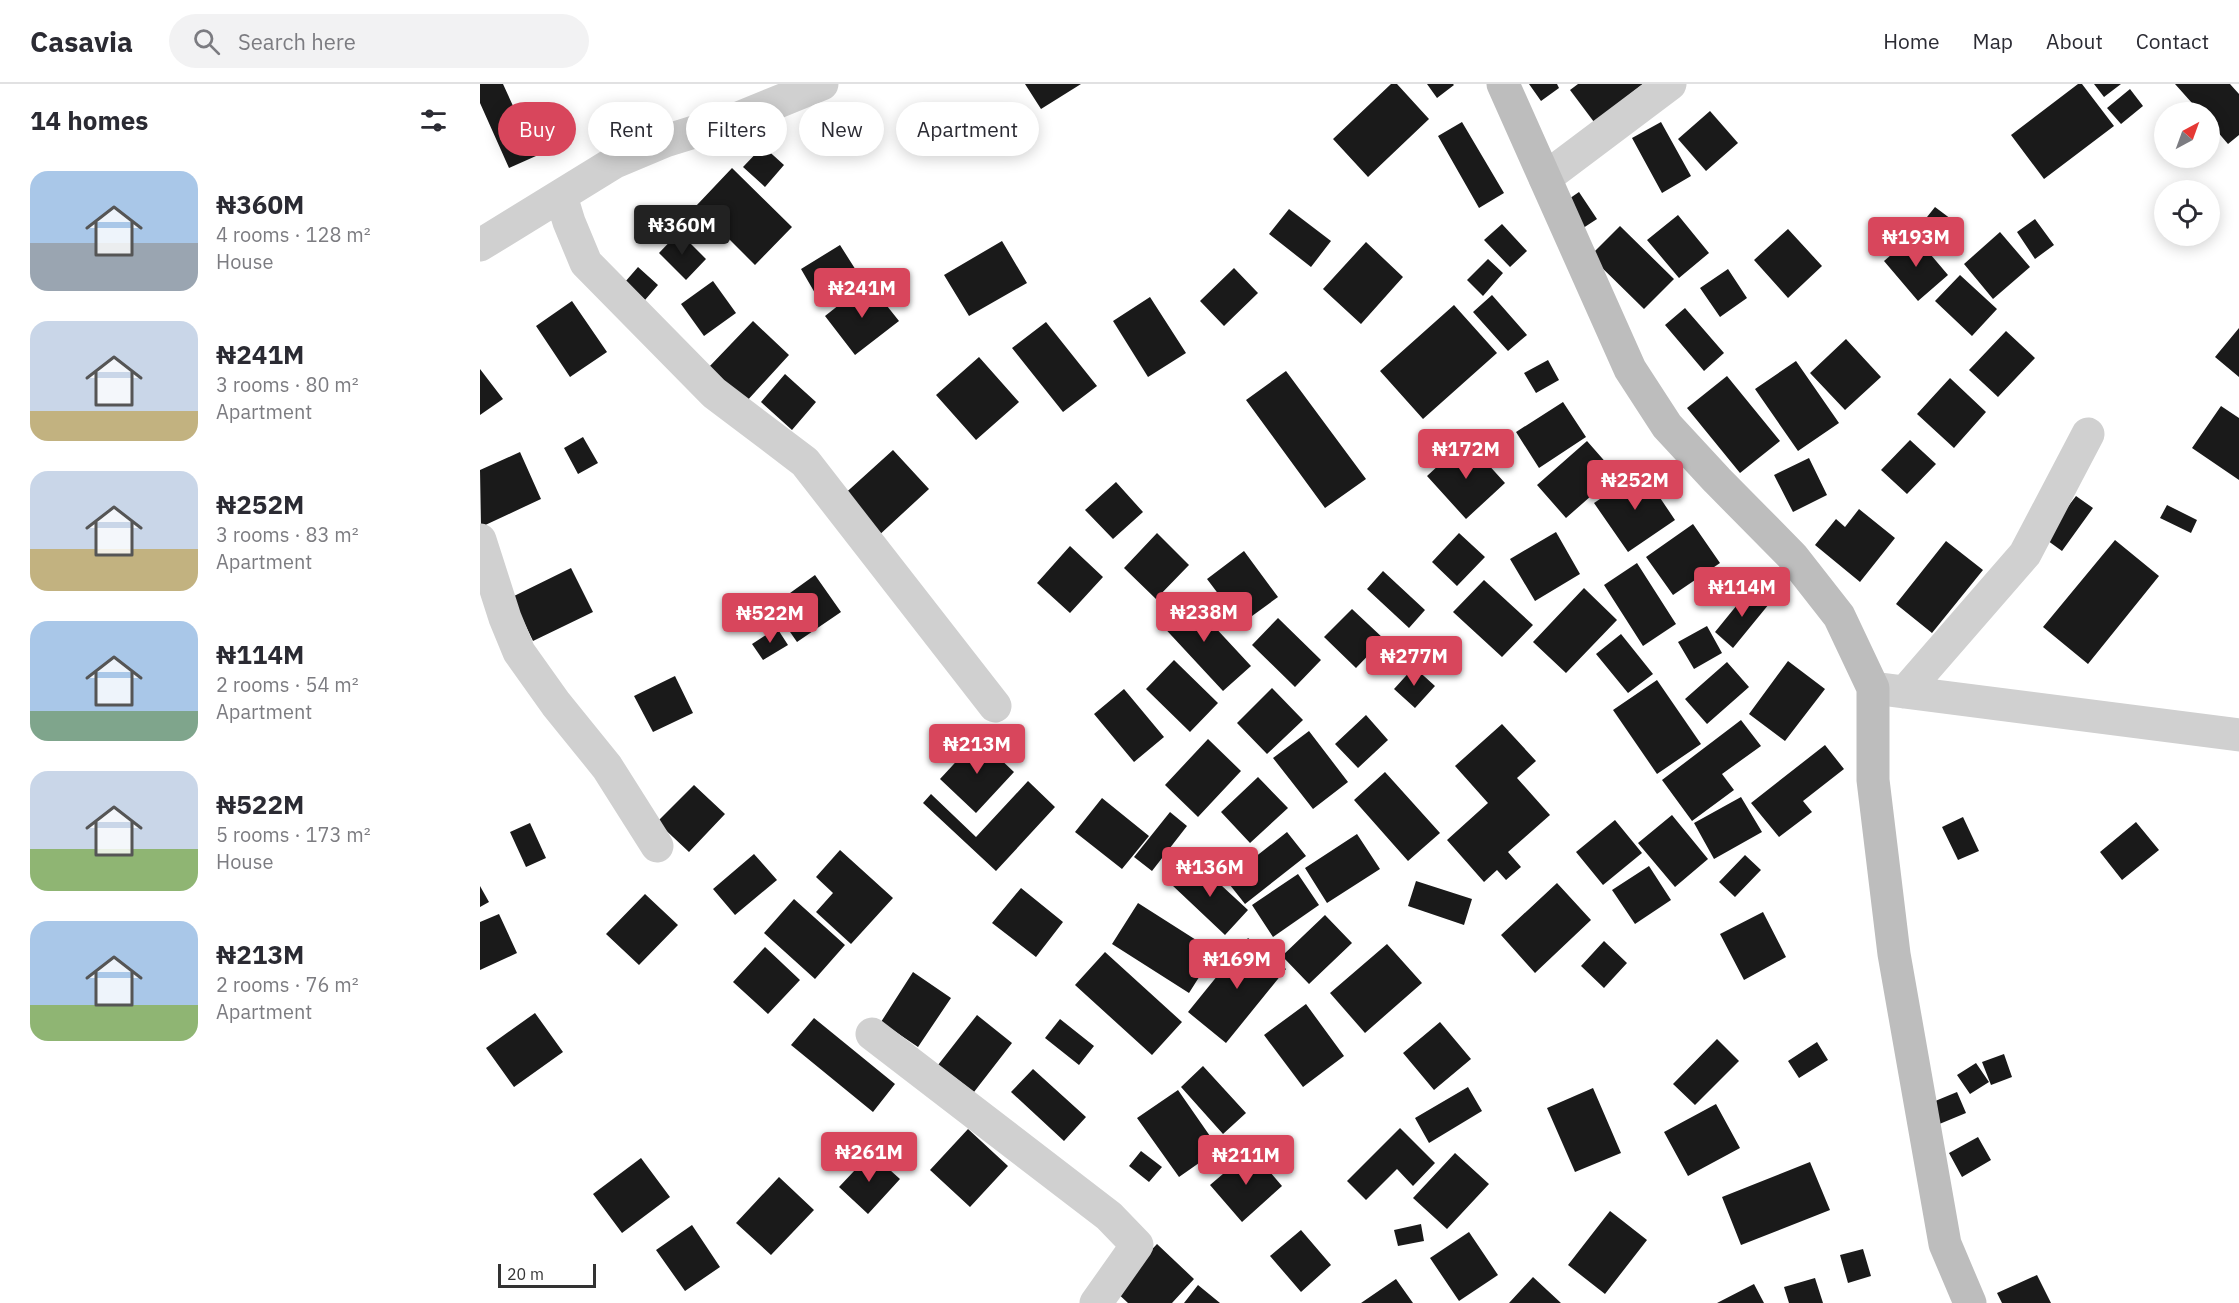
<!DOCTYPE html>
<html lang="en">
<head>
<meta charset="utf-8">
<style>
	:root { --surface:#fff; --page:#f2f2f3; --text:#2b2b33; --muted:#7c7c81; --line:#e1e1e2; --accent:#d8465c }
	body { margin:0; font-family:"IBM Plex Sans",sans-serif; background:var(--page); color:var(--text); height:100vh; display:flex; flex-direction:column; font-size:22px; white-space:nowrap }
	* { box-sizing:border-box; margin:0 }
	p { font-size:20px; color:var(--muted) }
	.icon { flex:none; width:33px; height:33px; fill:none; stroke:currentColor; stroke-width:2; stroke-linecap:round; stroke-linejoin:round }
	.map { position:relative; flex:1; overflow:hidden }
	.details { display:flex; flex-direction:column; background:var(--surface); width:480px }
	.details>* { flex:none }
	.hud { position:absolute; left:18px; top:18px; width:570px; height:54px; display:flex; gap:12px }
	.needle { width:39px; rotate:41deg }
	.buttons { position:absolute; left:1674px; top:18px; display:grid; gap:12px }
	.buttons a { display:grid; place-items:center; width:66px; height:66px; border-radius:50%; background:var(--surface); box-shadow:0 3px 15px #0003; font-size:30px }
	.scale { position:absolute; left:18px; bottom:15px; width:98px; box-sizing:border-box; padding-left:6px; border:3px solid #333; border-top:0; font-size:16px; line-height:21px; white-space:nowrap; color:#333; -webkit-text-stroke:4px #fff; paint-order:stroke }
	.price { position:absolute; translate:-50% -51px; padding:0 14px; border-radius:6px; background:var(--accent); color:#fff; font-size:20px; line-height:39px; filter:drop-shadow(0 2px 3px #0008) }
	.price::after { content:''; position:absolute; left:50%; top:36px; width:18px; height:14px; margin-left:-9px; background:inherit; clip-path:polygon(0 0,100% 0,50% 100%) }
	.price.current { background:#222; color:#fff }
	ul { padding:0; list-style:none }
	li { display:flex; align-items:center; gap:18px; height:150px; padding:0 30px }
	li span { display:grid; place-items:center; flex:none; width:168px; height:120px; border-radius:18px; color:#555 }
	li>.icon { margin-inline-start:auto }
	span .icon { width:72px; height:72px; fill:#fffc; stroke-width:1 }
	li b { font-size:26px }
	h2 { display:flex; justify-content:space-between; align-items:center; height:72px; padding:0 30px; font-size:26px }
	.chip { padding:0 21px; border-radius:27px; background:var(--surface); box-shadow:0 3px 15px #0003; font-size:21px; line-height:54px }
	.chip.current { background:var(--accent); color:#fff }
	header { display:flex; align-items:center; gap:36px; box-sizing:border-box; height:84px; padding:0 30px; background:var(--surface); border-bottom:2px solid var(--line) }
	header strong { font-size:28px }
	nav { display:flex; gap:33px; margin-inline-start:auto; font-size:21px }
	.search { width:420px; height:54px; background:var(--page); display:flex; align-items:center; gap:15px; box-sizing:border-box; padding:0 21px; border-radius:33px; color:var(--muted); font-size:22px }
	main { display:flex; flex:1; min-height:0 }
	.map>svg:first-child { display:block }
	.building { fill:#1a1a1a }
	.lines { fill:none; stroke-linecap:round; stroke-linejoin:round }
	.street { stroke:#d0d0d0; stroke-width:33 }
	.secondary { stroke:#bdbdbd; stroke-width:33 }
</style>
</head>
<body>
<header>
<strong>Casavia</strong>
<div class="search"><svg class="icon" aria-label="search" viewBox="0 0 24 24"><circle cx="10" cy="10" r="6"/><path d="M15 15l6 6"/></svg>Search here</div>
<nav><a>Home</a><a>Map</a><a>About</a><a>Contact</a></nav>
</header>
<main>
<section class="details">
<h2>14 homes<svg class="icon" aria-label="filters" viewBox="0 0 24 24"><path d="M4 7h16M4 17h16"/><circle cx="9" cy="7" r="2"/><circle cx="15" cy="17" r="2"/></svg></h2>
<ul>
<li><span style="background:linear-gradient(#a9c7e8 60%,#9aa5b1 0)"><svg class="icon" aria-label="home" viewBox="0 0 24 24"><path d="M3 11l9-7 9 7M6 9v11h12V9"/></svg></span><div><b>₦360M</b><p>4 rooms · 128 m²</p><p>House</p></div></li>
<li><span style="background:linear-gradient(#c9d6e8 75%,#c2b280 0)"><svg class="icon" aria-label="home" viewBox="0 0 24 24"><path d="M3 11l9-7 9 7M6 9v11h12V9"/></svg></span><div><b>₦241M</b><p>3 rooms · 80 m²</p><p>Apartment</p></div></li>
<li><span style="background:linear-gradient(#c9d6e8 65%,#c2b280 0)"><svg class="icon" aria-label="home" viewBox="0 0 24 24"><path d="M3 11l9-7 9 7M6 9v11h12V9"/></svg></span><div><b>₦252M</b><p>3 rooms · 83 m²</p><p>Apartment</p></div></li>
<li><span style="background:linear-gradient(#a9c7e8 75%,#7fa58c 0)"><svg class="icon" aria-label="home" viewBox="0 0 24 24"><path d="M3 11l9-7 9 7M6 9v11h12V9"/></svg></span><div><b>₦114M</b><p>2 rooms · 54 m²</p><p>Apartment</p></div></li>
<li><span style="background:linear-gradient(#c9d6e8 65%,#8fb573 0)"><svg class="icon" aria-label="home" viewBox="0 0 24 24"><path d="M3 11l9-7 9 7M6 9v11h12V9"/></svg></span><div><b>₦522M</b><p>5 rooms · 173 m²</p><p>House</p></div></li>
<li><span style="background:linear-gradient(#a9c7e8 70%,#8fb573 0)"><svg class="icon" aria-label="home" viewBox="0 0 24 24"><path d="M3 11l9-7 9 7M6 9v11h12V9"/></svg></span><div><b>₦213M</b><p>2 rooms · 76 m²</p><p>Apartment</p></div></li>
</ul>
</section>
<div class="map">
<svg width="1759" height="1219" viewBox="0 0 1759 1219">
	<rect width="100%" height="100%" fill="#fff"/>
	<path class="building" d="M0,0H23L56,72L29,84L0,19Z
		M545,0H601L561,25Z
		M911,0H917L949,35L888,93L853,55Z
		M947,0H973L974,1L957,14Z
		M1049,0H1077L1079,4L1061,17Z
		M1098,0H1163L1114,38L1090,6Z
		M1598,0H1602L1634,42L1564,95L1531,51Z
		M1614,0H1641L1624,13Z
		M1695,0H1750L1759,10V51L1748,60L1730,39V28H1720Z
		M1650,5L1663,22L1641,40L1627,24Z
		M1230,27L1258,59L1226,87L1198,55Z
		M982,38L1024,109L999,124L958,52Z
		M1181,38L1211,92L1182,109L1152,54Z
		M283,62L304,81L285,103L263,83Z
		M252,84L312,143L275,181L216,122Z
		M1099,108L1117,135L1097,148L1080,121Z
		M1455,123L1479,141L1467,156L1443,138Z
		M809,125L851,157L831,183L789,150Z
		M1198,131L1229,169L1199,194L1167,156Z
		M1555,135L1574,161L1555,175L1537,148Z
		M1022,140L1047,167L1030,183L1004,156Z
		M1140,142L1194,195L1164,225L1110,172Z
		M1308,145L1342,182L1308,214L1274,176Z
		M199,148L226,175L206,196L179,169Z
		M1520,148L1550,183L1513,215L1484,180Z
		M1434,151L1468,191L1438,217L1404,177Z
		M522,157L547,199L489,232L464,191Z
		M886,158L923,193L881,240L843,205Z
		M360,161L379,191L339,216L321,185Z
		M1008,175L1023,189L1003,212L987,196Z
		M158,183L178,201L165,216L145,198Z
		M754,184L778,209L744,242L720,217Z
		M1248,185L1267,214L1240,233L1220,204Z
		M1480,191L1517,225L1492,252L1455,217Z
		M233,197L256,229L224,252L201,220Z
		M388,198L419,237L375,271L345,232Z
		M1012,211L1047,251L1028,267L993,228Z
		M670,213L706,269L668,293L633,237Z
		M92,217L127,268L90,293L56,242Z
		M974,221L1017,269L943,335L900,287Z
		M1205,224L1244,269L1224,287L1185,241Z
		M273,237L309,271L265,319L228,284Z
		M566,238L617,302L583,328L532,264Z
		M1759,244V293L1735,273Z
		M1526,247L1555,274L1518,313L1489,286Z
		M1366,255L1401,293L1365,326L1330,289Z
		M499,273L539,318L496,356L456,311Z
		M1068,276L1079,296L1056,309L1044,289Z
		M1316,277L1359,339L1318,367L1275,305Z
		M0,285L23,315L0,331Z
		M806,287L886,395L845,424L766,316Z
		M305,290L336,318L312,346L281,318Z
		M1247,292L1300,357L1260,389L1207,324Z
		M1470,294L1506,328L1474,364L1437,330Z
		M1083,318L1106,353L1059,384L1036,348Z
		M1741,322L1759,334V396L1712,364Z
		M103,353L118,379L98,390L84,364Z
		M986,356L1025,399L986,435L947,392Z
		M1430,356L1456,380L1427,410L1401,386Z
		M1107,357L1136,390L1086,434L1057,401Z
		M413,366L449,405L396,454L360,414Z
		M40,368L61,415L1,443L0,386Z
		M1329,374L1347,411L1313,428L1294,391Z
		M1162,387L1195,436L1148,468L1114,419Z
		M636,398L663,428L633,455L605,426Z
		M1596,412L1613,424L1582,467L1564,454Z
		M1687,421L1717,436L1711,449L1680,434Z
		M1379,425L1415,454L1380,498L1335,461L1356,435L1365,443Z
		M1213,440L1240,479L1193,511L1166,473Z
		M1076,448L1100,490L1055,517L1030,475Z
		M677,449L709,481L676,515L644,484Z
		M979,449L1005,473L977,502L952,478Z
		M1635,456L1679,492L1608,580L1563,543Z
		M1466,457L1503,486L1452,549L1416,520Z
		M590,462L623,493L590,529L557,499Z
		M764,467L798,513L761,540L727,495Z
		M1157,479L1196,540L1163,562L1124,501Z
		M91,484L113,528L53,557L32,513Z
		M903,487L945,526L929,544L887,505Z
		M335,491L361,528L317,558L292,522Z
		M1004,496L1053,541L1022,573L973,528Z
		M1104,504L1137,536L1086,589L1053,558Z
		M1270,505L1289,520L1253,564L1235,548Z
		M706,512L771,582L743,607L678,537Z
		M872,525L904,555L876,584L844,553Z
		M798,534L841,576L815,603L772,561Z
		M1227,542L1242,569L1214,585L1198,558Z
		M297,544L308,561L283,576L272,560Z
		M1141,550L1173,590L1148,609L1116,570Z
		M694,576L738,619L710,648L666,605Z
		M1308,577L1345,605L1305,657L1269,630Z
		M1247,578L1269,603L1227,640L1205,615Z
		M934,583L955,602L935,624L914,605Z
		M195,592L213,629L173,648L154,612Z
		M1177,596L1221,660L1177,690L1133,626Z
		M792,604L823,636L787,670L757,639Z
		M644,605L684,653L654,678L614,630Z
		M886,631L908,656L878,684L855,660Z
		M1261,636L1281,662L1242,690L1254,706L1212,737L1182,696Z
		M1022,640L1056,677L1037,694L1070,731L1028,768L1041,783L1026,796L1017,786L1004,798L967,756L1008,719L975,682Z
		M829,647L868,698L833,725L793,674Z
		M498,654L534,688L496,729L460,695Z
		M728,655L761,687L718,733L685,701Z
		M1345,661L1364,685L1323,717L1332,728L1299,753L1271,719Z
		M905,688L960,749L928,777L874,716Z
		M778,693L808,724L770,759L741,728Z
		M548,697L575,723L516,787L443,719L451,710L496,753Z
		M214,701L245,730L209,768L177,738Z
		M1261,713L1282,748L1234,775L1214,739Z
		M622,714L669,752L642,785L595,748Z
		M690,728L707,742L672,787L654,773Z
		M1192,731L1228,775L1195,803L1158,759Z
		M1483,733L1499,767L1478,776L1462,743Z
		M1135,736L1162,769L1123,801L1096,768Z
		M1656,738L1679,766L1642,796L1620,768Z
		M50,739L66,774L46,783L30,748Z
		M807,748L826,772L765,820L746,796Z
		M877,750L900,785L847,819L825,784Z
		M360,766L413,814L371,860L336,828L353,809L336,793Z
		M274,770L297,796L255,831L233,805Z
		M1265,771L1281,786L1255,813L1239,798Z
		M715,777L768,826L745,851L692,801Z
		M1169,782L1191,816L1155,840L1132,806Z
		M818,790L839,821L793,853L772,821Z
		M936,797L992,815L984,841L928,822Z
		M1077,799L1111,836L1055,889L1021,851Z
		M0,802L9,818L0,823Z
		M541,804L583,838L556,873L512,839Z
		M165,810L198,841L159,881L126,850Z
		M314,815L365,861L335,895L284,849Z
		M658,819L735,868L709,909L632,860Z
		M1283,828L1306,873L1264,896L1240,850Z
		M19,830L37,869L0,886V838Z
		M845,831L872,859L829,900L802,872Z
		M768,854L806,885L746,959L708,928Z
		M1124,857L1147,879L1124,904L1101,882Z
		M907,860L942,899L885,949L850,909Z
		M285,863L320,896L288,930L253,898Z
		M625,868L702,938L672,971L595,901Z
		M433,888L471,914L438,963L401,938Z
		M826,920L864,972L823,1003L784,951Z
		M55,929L83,968L34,1003L6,964Z
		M497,931L532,959L494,1008L458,981Z
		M334,934L415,1000L393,1028L311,961Z
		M580,935L614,962L599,981L565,954Z
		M960,938L991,975L954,1006L923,969Z
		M1237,955L1259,977L1215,1021L1193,1000Z
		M1337,958L1348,976L1319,994L1308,977Z
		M1524,970L1532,993L1511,1001L1502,978Z
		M1496,979L1509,998L1490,1010L1477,991Z
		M723,982L766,1029L743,1050L701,1003Z
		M553,985L606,1033L584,1057L531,1008Z
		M988,1003L1002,1027L949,1059L935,1034Z
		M1113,1004L1141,1069L1095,1088L1067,1024Z
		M698,1006L739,1065L699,1093L657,1034Z
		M1477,1008L1486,1029L1457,1041L1448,1020Z
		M1236,1020L1260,1064L1208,1092L1184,1048Z
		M920,1044L955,1079L933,1102L917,1085L886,1116L867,1097Z
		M488,1045L528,1082L490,1123L450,1086Z
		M1498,1053L1511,1076L1482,1093L1469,1069Z
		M771,1066L802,1102L762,1138L730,1101Z
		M661,1067L682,1083L669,1098L649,1082Z
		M391,1069L420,1095L388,1130L359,1103Z
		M975,1069L1009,1100L967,1145L933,1114Z
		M161,1074L190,1113L142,1149L113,1110Z
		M1330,1078L1350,1126L1261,1161L1242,1113Z
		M299,1093L334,1126L291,1171L256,1139Z
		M1130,1127L1167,1156L1125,1210L1088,1181Z
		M941,1140L944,1157L918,1162L914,1146Z
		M212,1141L240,1183L205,1207L176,1166Z
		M821,1146L851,1181L821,1208L790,1172Z
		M989,1148L1018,1191L979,1217L950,1174Z
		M677,1160L714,1195L692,1219H648L634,1206Z
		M1383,1165L1391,1192L1368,1199L1360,1171Z
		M1557,1191L1571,1219H1522L1517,1209Z
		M1053,1193L1081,1219H1029Z
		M1335,1194L1343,1219H1309L1304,1203Z
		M916,1195L933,1219H881Z
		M1274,1200L1284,1219H1237Z
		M718,1201L740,1219H704Z"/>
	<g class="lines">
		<path class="street" d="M1065,94L1190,0
			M81,112L89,138L106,179L234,309L325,378L515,622
			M0,161L135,78L185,57L256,35L342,0
			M0,456L25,534L39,568L76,620L127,683L177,762
			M1393,604L1759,651
			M1425,608L1545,470L1608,350
			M392,950L629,1132L657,1161L616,1219"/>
		<path class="secondary" d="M1023,0L1150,285L1187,342L1237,396L1312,472L1359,532L1393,604V696L1414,870L1465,1160L1490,1219"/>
	</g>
</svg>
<div class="buttons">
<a><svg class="needle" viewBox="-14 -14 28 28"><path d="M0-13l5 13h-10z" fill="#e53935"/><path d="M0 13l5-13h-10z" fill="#7c7c81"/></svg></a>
<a><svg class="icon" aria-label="locate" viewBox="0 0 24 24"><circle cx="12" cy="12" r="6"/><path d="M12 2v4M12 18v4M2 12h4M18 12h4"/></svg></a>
</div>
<div class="scale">20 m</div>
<b class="price current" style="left:202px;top:172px">₦360M</b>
<b class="price" style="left:1436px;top:184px">₦193M</b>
<b class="price" style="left:382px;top:235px">₦241M</b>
<b class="price" style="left:986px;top:396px">₦172M</b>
<b class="price" style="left:1155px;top:427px">₦252M</b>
<b class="price" style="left:1262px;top:534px">₦114M</b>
<b class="price" style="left:724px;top:559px">₦238M</b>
<b class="price" style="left:290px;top:560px">₦522M</b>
<b class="price" style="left:934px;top:603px">₦277M</b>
<b class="price" style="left:497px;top:691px">₦213M</b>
<b class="price" style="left:730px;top:814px">₦136M</b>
<b class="price" style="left:757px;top:906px">₦169M</b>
<b class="price" style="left:389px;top:1099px">₦261M</b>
<b class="price" style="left:766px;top:1102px">₦211M</b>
<div class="hud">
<a class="chip current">Buy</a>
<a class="chip">Rent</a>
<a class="chip">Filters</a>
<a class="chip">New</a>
<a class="chip">Apartment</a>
</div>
</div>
</main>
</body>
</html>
